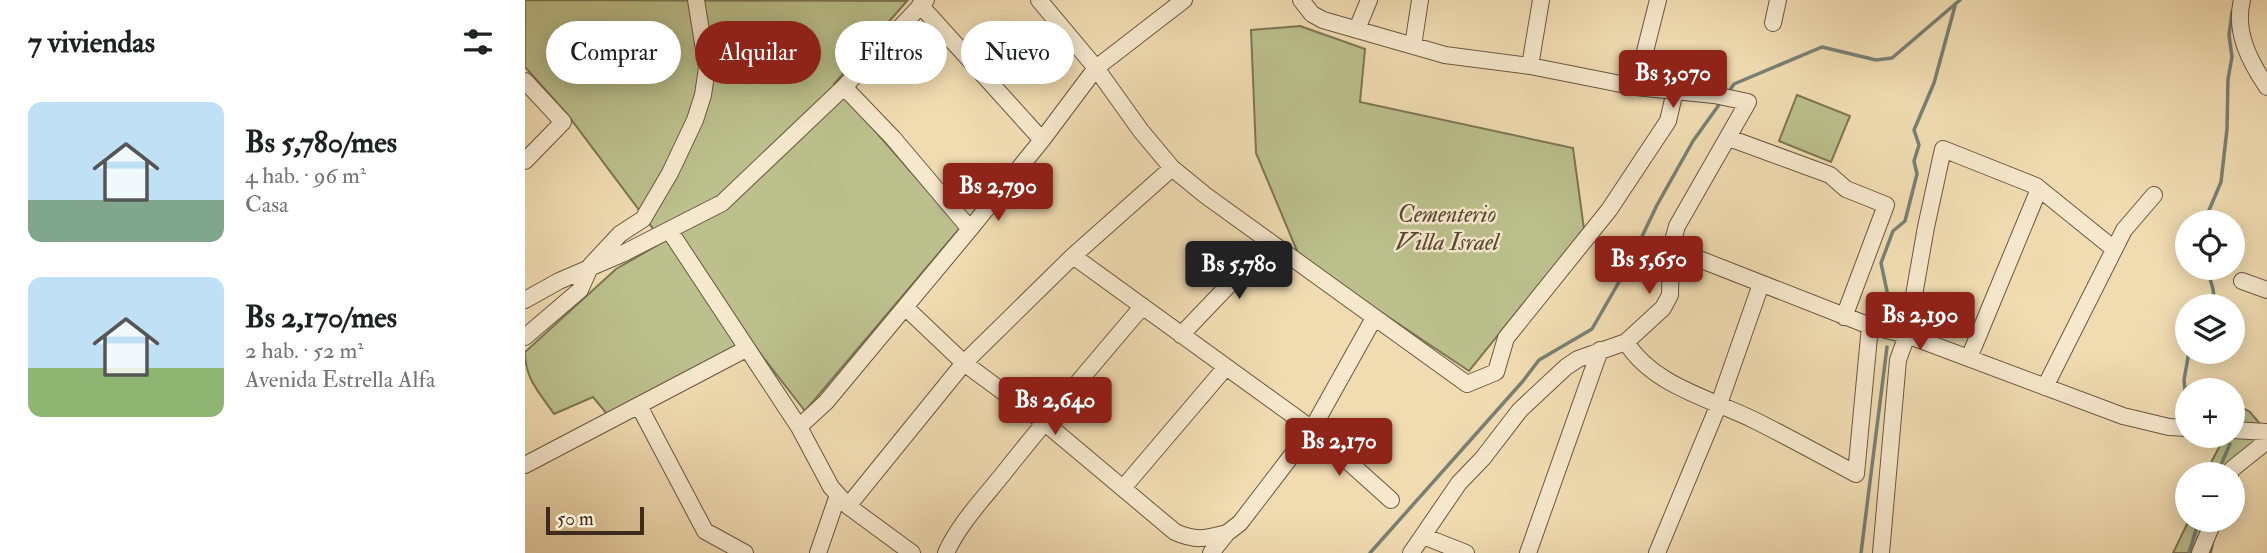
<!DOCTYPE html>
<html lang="es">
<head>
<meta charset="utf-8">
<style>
	:root { --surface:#fff; --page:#f2f2f2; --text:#202124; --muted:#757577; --accent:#8f2418 }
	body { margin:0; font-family:"IM FELL Double Pica",serif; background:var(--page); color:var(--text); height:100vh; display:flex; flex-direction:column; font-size:26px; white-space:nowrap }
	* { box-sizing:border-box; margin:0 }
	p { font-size:23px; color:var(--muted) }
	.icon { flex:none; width:38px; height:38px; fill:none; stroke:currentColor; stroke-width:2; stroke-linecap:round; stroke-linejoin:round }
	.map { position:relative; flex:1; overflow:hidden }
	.panel { display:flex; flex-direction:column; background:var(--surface); width:525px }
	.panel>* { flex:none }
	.guide { position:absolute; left:21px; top:21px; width:665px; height:63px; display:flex; gap:14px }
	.fabs { position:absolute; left:1650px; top:210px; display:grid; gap:14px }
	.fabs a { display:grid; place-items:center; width:70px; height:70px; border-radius:50%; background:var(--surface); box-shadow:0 4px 18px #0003; font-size:35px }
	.scale { position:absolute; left:21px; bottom:18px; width:98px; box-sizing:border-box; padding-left:7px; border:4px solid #3f2a1d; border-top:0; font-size:19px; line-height:24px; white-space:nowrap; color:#3f2a1d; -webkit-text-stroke:5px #f6e8cd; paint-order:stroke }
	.price { position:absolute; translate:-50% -60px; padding:0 16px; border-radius:7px; background:var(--accent); color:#fff; font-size:23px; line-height:46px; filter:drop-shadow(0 2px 4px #0008) }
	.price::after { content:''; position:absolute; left:50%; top:42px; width:21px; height:16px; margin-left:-10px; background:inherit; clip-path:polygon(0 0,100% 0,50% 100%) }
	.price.active { background:#222; color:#fff }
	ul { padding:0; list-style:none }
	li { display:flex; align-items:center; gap:21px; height:175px; padding:0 28px }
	li span { display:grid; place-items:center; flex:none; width:196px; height:140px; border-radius:14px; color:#555 }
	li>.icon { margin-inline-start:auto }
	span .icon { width:84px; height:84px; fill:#fffc; stroke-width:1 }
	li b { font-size:30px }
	h2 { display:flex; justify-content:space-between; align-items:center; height:84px; padding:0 28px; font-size:30px }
	.tag { padding:0 24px; border-radius:32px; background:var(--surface); box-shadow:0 4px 18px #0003; font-size:24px; line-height:63px }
	.tag.active { background:var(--accent); color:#fff }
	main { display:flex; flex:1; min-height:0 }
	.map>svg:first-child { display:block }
	.green { fill:#bbc08c; stroke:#7d7554; stroke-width:2 }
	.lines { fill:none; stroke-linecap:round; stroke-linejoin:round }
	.stream { stroke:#778077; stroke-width:3.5 }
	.minor-casing { stroke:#6c5642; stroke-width:18 }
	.minor { stroke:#f6e8cd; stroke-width:16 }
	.labels { text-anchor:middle; stroke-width:5; stroke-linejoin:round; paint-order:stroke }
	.park-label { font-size:24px; font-style:italic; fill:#584833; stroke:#f6e8cd }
</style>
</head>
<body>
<main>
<section class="panel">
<h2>7 viviendas<svg class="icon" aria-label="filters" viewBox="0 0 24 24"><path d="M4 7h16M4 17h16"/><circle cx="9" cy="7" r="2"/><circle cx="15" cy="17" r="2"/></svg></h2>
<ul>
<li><span style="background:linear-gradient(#bfe0f5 70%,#7fa58c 0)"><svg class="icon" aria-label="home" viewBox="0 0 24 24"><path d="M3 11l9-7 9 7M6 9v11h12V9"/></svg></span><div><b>Bs 5,780/mes</b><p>4 hab. · 96 m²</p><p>Casa</p></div></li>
<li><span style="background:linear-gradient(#bfe0f5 65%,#8fb573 0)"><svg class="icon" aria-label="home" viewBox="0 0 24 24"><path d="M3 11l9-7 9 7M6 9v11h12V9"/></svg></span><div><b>Bs 2,170/mes</b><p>2 hab. · 52 m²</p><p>Avenida Estrella Alfa</p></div></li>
</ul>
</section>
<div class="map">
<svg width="1742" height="553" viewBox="0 0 1742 553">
	<rect width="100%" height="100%" fill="#f1dcb2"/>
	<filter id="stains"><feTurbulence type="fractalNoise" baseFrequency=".00286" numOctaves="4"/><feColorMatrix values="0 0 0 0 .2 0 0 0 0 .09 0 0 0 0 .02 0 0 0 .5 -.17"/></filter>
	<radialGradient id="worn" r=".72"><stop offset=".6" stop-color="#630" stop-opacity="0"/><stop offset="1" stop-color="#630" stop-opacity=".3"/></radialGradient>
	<path class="green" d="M0,0L382,1L309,84L435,228L280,411L227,343L82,414L68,397L29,414C14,392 0,379 0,352L91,269L138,242L42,114L0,67Z
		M775,26L840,49L835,102L1048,148L1059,229L944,371L775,258L731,153L726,30Z
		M1272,95L1325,116L1306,162L1254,141Z
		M1708,402L1725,412L1742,432L1703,474H1680L1700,436H1708Z
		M1664,520H1693L1686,553H1648Z"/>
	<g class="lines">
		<path class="stream" d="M1203,93L1209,84L1297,47L1351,60L1367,58L1435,0
			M1679,222L1696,182L1702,129L1703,79L1707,57L1704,35L1707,12
			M1682,268L1688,289L1690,306
			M1367,315L1356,263L1368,231L1380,221L1392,174L1389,161L1394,145L1389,130L1409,83L1430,6
			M1662,410L1659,380L1664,352
			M1692,474L1705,444
			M845,553L998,381L1014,360L1067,329L1102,268L1132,205L1168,141L1196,102
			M1336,553L1362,347
			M1664,553L1674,520"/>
		<defs>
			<path id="minor" d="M514,0L571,68L616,131L647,168L680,195L942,384L971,372L981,338L1084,210L1143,121L1150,91
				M776,0L787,14L798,20L920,55L1005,66L1111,87L1189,95L1223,102L1152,226L1146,248L1145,295L1138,308L1101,342L1053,359L1041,367L995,410L958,458L934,483L886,553
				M1717,0C1709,32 1725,62 1742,87
				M395,5L517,140
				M1248,23L1253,0
				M832,29L844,0
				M888,46L895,0
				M1005,66L1016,0
				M0,81L38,122L0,161
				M319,87L368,138L445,229
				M1111,87L1133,0
				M1204,138L1305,175L1321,189L1361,205L1319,317
				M144,230L274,427L306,487L323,506L387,553
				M1146,248L1345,326L1382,335L1598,416L1644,427L1662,428
				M548,256L787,429L866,500
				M1717,281L1742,290
				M0,300L34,281L97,254L197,203L319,87L401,0
				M380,307L439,363L519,422L650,532C670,541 681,539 702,533
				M656,335L745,242
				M0,337L55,290L66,265L95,234L118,219L145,173L170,120L178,95L182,68L171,0
				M1101,342C1128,386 1187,399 1231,421C1265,438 1298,456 1331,474L1345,326
				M1444,358L1514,189
				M1520,387L1599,230L1629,195
				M114,406L180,531L220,553
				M274,427L301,402L445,229L517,140L571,68L659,0
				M1708,430L1742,432
				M0,465L221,349
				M1705,474L1707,469L1742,441
				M598,488L701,367
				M323,506L439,363L548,256L647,168
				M898,536L941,553
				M293,553L313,495
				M421,553C434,524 458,499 478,474C523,417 570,362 617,307
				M686,553L702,533L715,523L787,429L849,318
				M1003,553L1075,350
				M1132,553L1194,404L1236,284
				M1356,553L1373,360L1382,335L1401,227L1418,149L1511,186L1589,249
				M1675,553L1689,520"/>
		</defs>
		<use href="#minor" class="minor-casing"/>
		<use href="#minor" class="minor"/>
	</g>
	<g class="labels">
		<g class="park-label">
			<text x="922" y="222">Cementerio<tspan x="922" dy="28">Villa Israel</tspan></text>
		</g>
	</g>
	<rect width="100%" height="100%" filter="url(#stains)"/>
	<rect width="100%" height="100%" fill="url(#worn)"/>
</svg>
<div class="fabs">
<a><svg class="icon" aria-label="locate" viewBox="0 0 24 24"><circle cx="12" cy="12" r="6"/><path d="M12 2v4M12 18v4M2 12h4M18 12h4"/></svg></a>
<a><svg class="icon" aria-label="layers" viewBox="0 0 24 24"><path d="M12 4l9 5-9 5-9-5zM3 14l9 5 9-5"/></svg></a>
<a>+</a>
<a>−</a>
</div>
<div class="scale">50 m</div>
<b class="price" style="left:1148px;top:110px">Bs 3,070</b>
<b class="price" style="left:473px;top:223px">Bs 2,790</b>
<b class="price" style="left:1124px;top:296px">Bs 5,650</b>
<b class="price active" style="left:714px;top:301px">Bs 5,780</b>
<b class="price" style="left:1395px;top:352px">Bs 2,190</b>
<b class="price" style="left:530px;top:437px">Bs 2,640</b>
<b class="price" style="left:814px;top:478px">Bs 2,170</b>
<div class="guide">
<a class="tag">Comprar</a>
<a class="tag active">Alquilar</a>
<a class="tag">Filtros</a>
<a class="tag">Nuevo</a>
</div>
</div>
</main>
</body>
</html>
